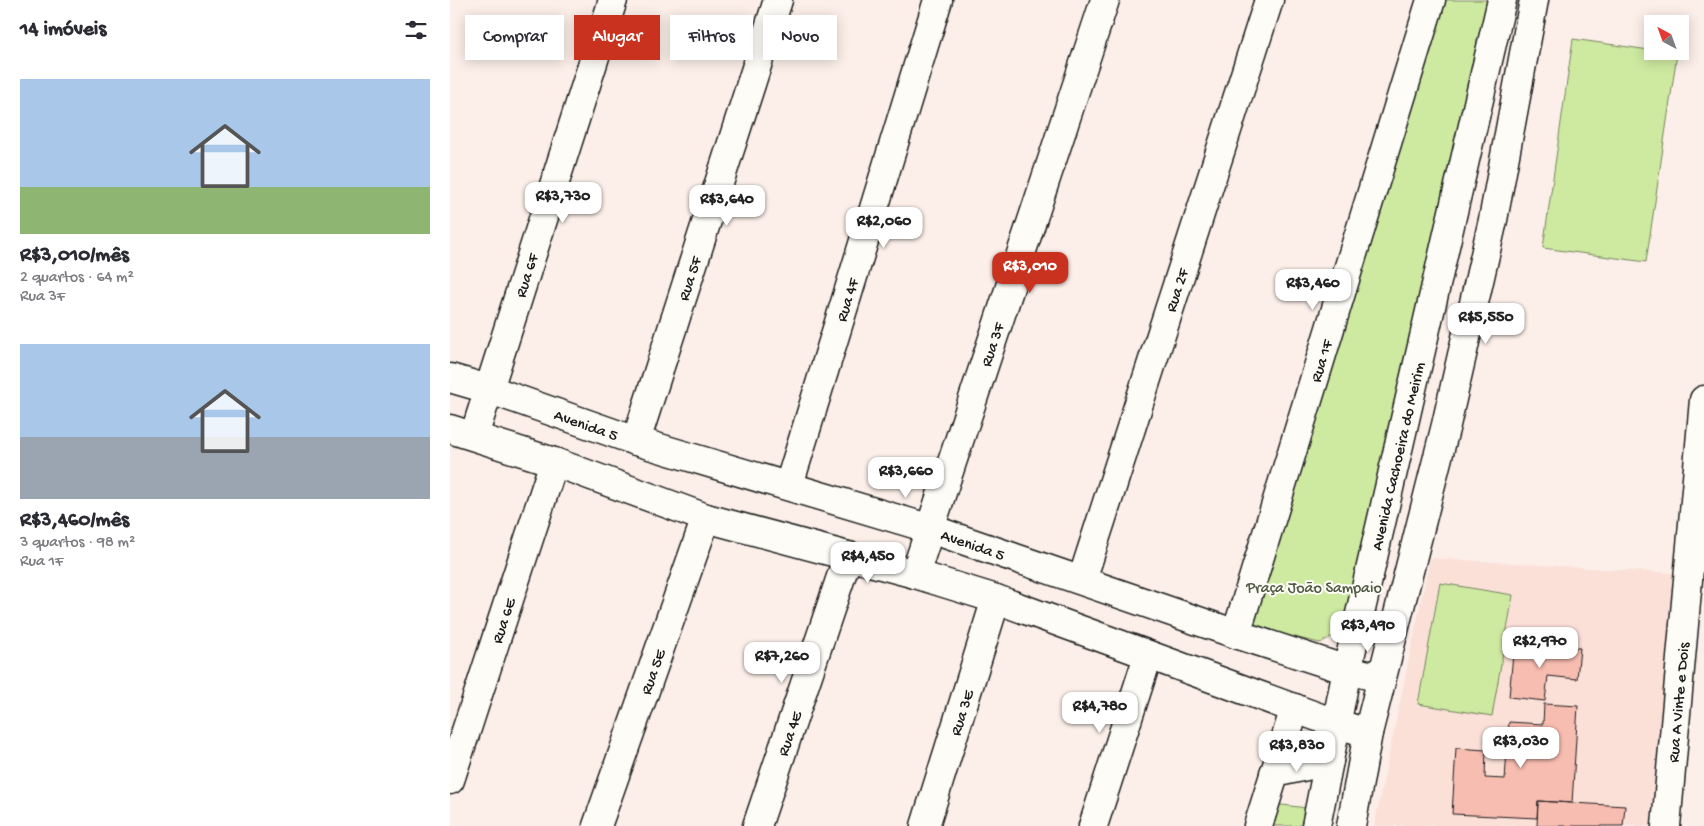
<!DOCTYPE html>
<html lang="pt">
<head>
<meta charset="utf-8">
<style>
	:root { --surface:#fff; --page:#f2f2f3; --text:#2b2b33; --muted:#7c7c81; --accent:#c8321e }
	body { margin:0; font-family:"Gochi Hand",sans-serif; background:var(--page); color:var(--text); height:100vh; display:flex; flex-direction:column; font-size:19px; white-space:nowrap }
	* { box-sizing:border-box; margin:0 }
	p { font-size:16px; color:var(--muted) }
	.icon { flex:none; width:28px; height:28px; fill:none; stroke:currentColor; stroke-width:2; stroke-linecap:round; stroke-linejoin:round }
	.map { position:relative; flex:1; overflow:hidden }
	.drawer { display:flex; flex-direction:column; background:var(--surface); width:450px }
	.drawer>* { flex:none }
	.hud { position:absolute; left:15px; top:15px; width:475px; height:45px; display:flex; gap:10px }
	.needle { width:32px; rotate:319deg }
	.fabs { position:absolute; left:1194px; top:15px; display:grid; gap:10px }
	.fabs a { display:grid; place-items:center; width:45px; height:45px; border-radius:0px; background:var(--surface); box-shadow:0 2px 12px #0003; font-size:25px }
	.price { position:absolute; translate:-50% -42px; padding:0 11px; border-radius:10px; background:#fff; color:#222; font-size:16px; line-height:32px; filter:drop-shadow(0 1px 2px #0008) }
	.price::after { content:''; position:absolute; left:50%; top:30px; width:15px; height:11px; margin-left:-8px; background:inherit; clip-path:polygon(0 0,100% 0,50% 100%) }
	.price.selected { background:var(--accent); color:#fff }
	ul { padding:0; list-style:none }
	li { display:grid; align-content:center; gap:10px; height:265px; padding:0 20px }
	li span { display:grid; place-items:center; height:155px; border-radius:0px; color:#555 }
	li>.icon { margin-inline-start:auto }
	span .icon { width:90px; height:90px; fill:#fffc; stroke-width:1 }
	li b { font-size:21px }
	h2 { display:flex; justify-content:space-between; align-items:center; height:60px; padding:0 20px; font-size:21px }
	.chip { padding:0 18px; border-radius:0px; background:var(--surface); box-shadow:0 2px 12px #0003; font-size:18px; line-height:45px }
	.chip.selected { background:var(--accent); color:#fff }
	main { display:flex; flex:1; min-height:0 }
	.map>svg:first-child { display:block }
	.built { fill:#fbe0d8 }
	.green { fill:#ceeaa1; stroke:#75835e }
	.building { fill:#f8bdb1; stroke:#1c1c1c }
	.lines { fill:none; stroke-linecap:round; stroke-linejoin:round }
	.minor-casing { stroke:#1c1c1c; stroke-width:31 }
	.minor { stroke:#fdfcf7; stroke-width:28 }
	.labels { text-anchor:middle; stroke-width:4; stroke-linejoin:round; paint-order:stroke }
	.street-label { font-size:16px; fill:#1c1c1c; stroke:#fdfcf7 }
	.park-label { font-size:16px; fill:#515a44; stroke:#fdfcf7 }
</style>
</head>
<body>
<main>
<section class="drawer">
<h2>14 imóveis<svg class="icon" aria-label="filters" viewBox="0 0 24 24"><path d="M4 7h16M4 17h16"/><circle cx="9" cy="7" r="2"/><circle cx="15" cy="17" r="2"/></svg></h2>
<ul>
<li><span style="background:linear-gradient(#a9c7e8 70%,#8fb573 0)"><svg class="icon" aria-label="home" viewBox="0 0 24 24"><path d="M3 11l9-7 9 7M6 9v11h12V9"/></svg></span><div><b>R$3,010/mês</b><p>2 quartos · 64 m²</p><p>Rua 3F</p></div></li>
<li><span style="background:linear-gradient(#a9c7e8 60%,#9aa5b1 0)"><svg class="icon" aria-label="home" viewBox="0 0 24 24"><path d="M3 11l9-7 9 7M6 9v11h12V9"/></svg></span><div><b>R$3,460/mês</b><p>3 quartos · 98 m²</p><p>Rua 1F</p></div></li>
</ul>
</section>
<div class="map">
<svg width="1254" height="826" viewBox="0 0 1254 826">
	<rect width="100%" height="100%" fill="#fcefe9"/>
	<filter id="ink" filterUnits="userSpaceOnUse"><feTurbulence type="fractalNoise" baseFrequency=".02" numOctaves="2"/><feDisplacementMap in="SourceGraphic" scale="10" xChannelSelector="R" yChannelSelector="G"/><feConvolveMatrix kernelMatrix="1 2 1 2 8 2 1 2 1" color-interpolation-filters="sRGB"/></filter>
	<g filter="url(#ink)">
		<path class="built" d="M980,558L1223,573L1204,826H924Z"/>
		<path class="green" d="M993,0H1050L905,625L870,643L800,627Z
			M1123,39L1227,54L1196,262L1093,248Z
			M990,583L1063,595L1042,716L968,704Z
			M816,803L857,808L853,826H809Z"/>
		<path class="building" d="M1064,643L1130,648L1127,679L1098,676L1095,701L1059,697Z
			M1094,704L1128,706L1122,803L1088,801L1087,818L1002,814L1006,748L1036,750L1035,778L1055,779L1059,722L1093,724Z
			M1088,801L1175,806L1173,826H1087Z"/>
		<g class="lines">
			<defs>
				<g id="minor">
					<path id="s1" d="M0,378L38,389L186,441L481,529L786,634L897,670L931,678"/>
					<path d="M0,429L104,462L256,518L465,574L546,599L887,724L918,733"/>
					<path id="s2" d="M24,436L163,0"/>
					<path id="s3" d="M186,441L328,0"/>
					<path id="s4" d="M339,485L488,0"/>
					<path id="s5" d="M465,574L655,0"/>
					<path id="s6" d="M632,580L819,0"/>
					<path id="s7" d="M786,634L981,0"/>
					<path d="M824,773L879,761"/>
					<path id="s8" d="M0,780L104,462"/>
					<path id="s9" d="M147,826L256,518"/>
					<path id="s10" d="M307,826L398,556"/>
					<path id="s11" d="M475,826L546,599"/>
					<path d="M643,826L698,656"/>
					<path d="M808,826L845,708"/>
					<path id="s12" d="M866,826L897,670L1052,0"/>
					<path d="M901,826L918,733L996,425L1043,220L1084,0"/>
					<path id="s13" d="M1216,826L1254,400"/>
				</g>
			</defs>
			<use href="#minor" class="minor-casing"/>
			<use href="#minor" class="minor"/>
		</g>
	</g>
	<g class="labels">
		<g class="street-label">
			<text dy="6" stroke="none"><textPath href="#s2" startOffset="169">Rua 6F</textPath></text>
			<text dy="6" stroke="none"><textPath href="#s3" startOffset="171">Rua 5F</textPath></text>
			<text dy="6" stroke="none"><textPath href="#s6" startOffset="305">Rua 2F</textPath></text>
			<text dy="6" stroke="none"><textPath href="#s4" startOffset="194">Rua 4F</textPath></text>
			<text dy="6" stroke="none"><textPath href="#s5" startOffset="242">Rua 3F</textPath></text>
			<text dy="6" stroke="none"><textPath href="#s7" startOffset="286">Rua 1F</textPath></text>
			<text dy="6" stroke="none"><textPath href="#s1" startOffset="144">Avenida 5</textPath></text>
			<text dy="6" stroke="none"><textPath href="#s12" startOffset="379">Avenida Cachoeira do Meirim</textPath></text>
			<text dy="6" stroke="none"><textPath href="#s1" startOffset="549">Avenida 5</textPath></text>
			<text dy="6" stroke="none"><textPath href="#s8" startOffset="168">Rua 6E</textPath></text>
			<text dy="6" stroke="none"><textPath href="#s9" startOffset="164">Rua 5E</textPath></text>
			<text dy="6" stroke="none"><textPath href="#s13" startOffset="124">Rua A Vinte e Dois</textPath></text>
			<text dy="6" stroke="none"><textPath href="#s11" startOffset="119">Rua 3E</textPath></text>
			<text dy="6" stroke="none"><textPath href="#s10" startOffset="98">Rua 4E</textPath></text>
		</g>
		<g class="park-label">
			<text x="864" y="592">Praça João Sampaio</text>
		</g>
	</g>
</svg>
<div class="fabs">
<a><svg class="needle" viewBox="-14 -14 28 28"><path d="M0-13l5 13h-10z" fill="#e53935"/><path d="M0 13l5-13h-10z" fill="#7c7c81"/></svg></a>
</div>
<b class="price" style="left:113px;top:224px">R$3,730</b>
<b class="price" style="left:277px;top:227px">R$3,640</b>
<b class="price" style="left:434px;top:249px">R$2,060</b>
<b class="price selected" style="left:580px;top:294px">R$3,010</b>
<b class="price" style="left:863px;top:311px">R$3,460</b>
<b class="price" style="left:1036px;top:345px">R$5,550</b>
<b class="price" style="left:456px;top:499px">R$3,660</b>
<b class="price" style="left:418px;top:584px">R$4,450</b>
<b class="price" style="left:918px;top:653px">R$3,490</b>
<b class="price" style="left:1090px;top:669px">R$2,970</b>
<b class="price" style="left:332px;top:684px">R$7,260</b>
<b class="price" style="left:650px;top:734px">R$4,780</b>
<b class="price" style="left:1071px;top:769px">R$3,030</b>
<b class="price" style="left:847px;top:773px">R$3,830</b>
<div class="hud">
<a class="chip">Comprar</a>
<a class="chip selected">Alugar</a>
<a class="chip">Filtros</a>
<a class="chip">Novo</a>
</div>
</div>
</main>
</body>
</html>
